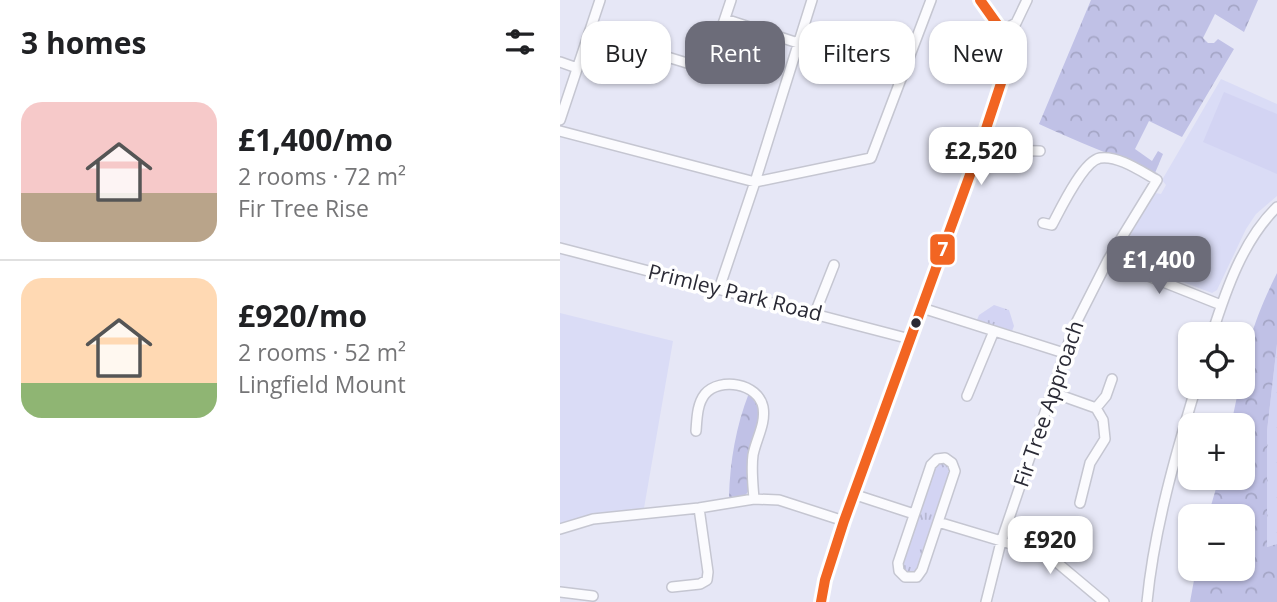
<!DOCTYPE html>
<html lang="en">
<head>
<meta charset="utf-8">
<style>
	:root { --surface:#fff; --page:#f2f2f2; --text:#202124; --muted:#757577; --line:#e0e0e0; --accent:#6c6c79 }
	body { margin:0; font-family:"Open Sans",sans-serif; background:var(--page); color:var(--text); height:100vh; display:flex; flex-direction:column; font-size:26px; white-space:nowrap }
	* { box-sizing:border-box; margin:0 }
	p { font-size:23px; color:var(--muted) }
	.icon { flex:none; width:38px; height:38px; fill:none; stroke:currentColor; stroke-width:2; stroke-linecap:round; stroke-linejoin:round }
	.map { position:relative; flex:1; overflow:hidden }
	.details { display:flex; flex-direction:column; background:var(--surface); width:560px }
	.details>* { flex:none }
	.guide { position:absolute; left:21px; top:21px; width:590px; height:63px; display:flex; gap:14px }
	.controls { position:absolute; left:618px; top:322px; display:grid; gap:14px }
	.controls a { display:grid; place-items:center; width:77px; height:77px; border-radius:14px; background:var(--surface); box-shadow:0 2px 5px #0004; font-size:35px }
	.price { position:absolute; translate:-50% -60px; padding:0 16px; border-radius:14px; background:#fff; color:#222; font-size:23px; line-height:46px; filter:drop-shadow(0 2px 4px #0008) }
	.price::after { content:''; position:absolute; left:50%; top:42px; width:21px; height:16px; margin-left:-10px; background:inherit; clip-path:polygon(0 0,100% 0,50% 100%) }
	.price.on { background:var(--accent); color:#fff }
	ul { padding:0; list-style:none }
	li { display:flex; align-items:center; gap:21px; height:175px; padding:0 21px }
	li+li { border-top:2px solid var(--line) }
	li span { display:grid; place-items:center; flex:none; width:196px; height:140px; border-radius:21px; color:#555 }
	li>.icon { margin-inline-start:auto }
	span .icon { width:84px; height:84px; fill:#fffc; stroke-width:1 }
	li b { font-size:30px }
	h2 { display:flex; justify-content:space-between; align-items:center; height:84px; padding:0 21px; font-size:30px }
	.chip { padding:0 24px; border-radius:21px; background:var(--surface); box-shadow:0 2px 5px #0004; font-size:24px; line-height:63px }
	.chip.on { background:var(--accent); color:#fff }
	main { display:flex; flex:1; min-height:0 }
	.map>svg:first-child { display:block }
	.built { fill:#dadcf6 }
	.grass { fill:url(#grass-tufts) }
	.forest { fill:url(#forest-crowns) }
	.garden { fill:#d3d4f3 }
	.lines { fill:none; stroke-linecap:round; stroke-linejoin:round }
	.minor-casing { stroke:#c5c6d1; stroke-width:12 }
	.minor { stroke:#fbfbfe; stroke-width:9 }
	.bus-1-casing { stroke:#fff; stroke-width:16 }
	.bus-1 { stroke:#f26522; stroke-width:10 }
	.bus-dot { fill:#2a2a35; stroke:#fff; stroke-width:2.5 }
	.labels { text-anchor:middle; stroke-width:7; stroke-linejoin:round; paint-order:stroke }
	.street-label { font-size:21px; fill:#2a2a35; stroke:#fff }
	.line-badge { stroke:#fff; stroke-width:2.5 }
	.badge-label { font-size:19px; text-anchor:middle; font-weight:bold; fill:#fff }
</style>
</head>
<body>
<main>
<section class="details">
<h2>3 homes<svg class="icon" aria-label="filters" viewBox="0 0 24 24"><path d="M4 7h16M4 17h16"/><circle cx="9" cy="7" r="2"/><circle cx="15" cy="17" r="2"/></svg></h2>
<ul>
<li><span style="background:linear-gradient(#f6c9c9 65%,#b9a48a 0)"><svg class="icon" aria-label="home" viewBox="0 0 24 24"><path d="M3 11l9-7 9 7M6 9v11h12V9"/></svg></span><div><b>£1,400/mo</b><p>2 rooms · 72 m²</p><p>Fir Tree Rise</p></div></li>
<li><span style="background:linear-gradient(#ffd9b3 75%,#8fb573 0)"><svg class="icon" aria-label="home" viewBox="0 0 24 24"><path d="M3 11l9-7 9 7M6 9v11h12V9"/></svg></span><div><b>£920/mo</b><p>2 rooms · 52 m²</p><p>Lingfield Mount</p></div></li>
</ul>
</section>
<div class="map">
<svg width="717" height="602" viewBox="0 0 717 602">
	<defs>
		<pattern id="grass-tufts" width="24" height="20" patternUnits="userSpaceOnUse" patternTransform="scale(1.75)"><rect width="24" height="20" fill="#d3d4f3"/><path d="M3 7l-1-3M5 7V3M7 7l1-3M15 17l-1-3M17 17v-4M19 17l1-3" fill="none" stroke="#b5b6d1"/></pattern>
		<pattern id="forest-crowns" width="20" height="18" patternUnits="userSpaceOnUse" patternTransform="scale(1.75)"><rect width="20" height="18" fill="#c0c1e6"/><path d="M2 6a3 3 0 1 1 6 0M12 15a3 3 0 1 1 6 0" fill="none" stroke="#a5a6c6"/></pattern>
	</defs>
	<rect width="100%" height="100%" fill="#e6e7f6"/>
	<path class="built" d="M661,79L717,104V196L696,214L686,229L657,290L652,293L563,259L560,253L595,193L601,194L606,185L602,180Z
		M0,313L113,341L83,514L0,529Z"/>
	<path class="grass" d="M434,305L449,310L454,326L452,331L417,320L419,315Z
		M717,344V544L707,547V431Z
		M386,462L391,469L359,570L355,574L344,572L342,564L375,464Z"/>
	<path class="forest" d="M531,0H698L684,32L655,14L643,38L648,43H654L658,39L674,49L622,137L589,121L575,149L592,161L598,151L603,154L595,173C556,156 517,142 479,124Z
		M717,273V344L707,431V547L717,544V602H630L636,569H682V516H648L659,478H682V425H671L679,387H682C682,351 701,305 717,273Z
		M189,393L197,405L200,413L189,452V490L185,496L169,497C170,461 176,426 189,393Z"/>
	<path class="garden" d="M664,92L717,114V174L643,142Z"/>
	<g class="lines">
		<defs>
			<path id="minor" d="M165,19L238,43
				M442,31L456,23L467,0
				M29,33L140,67L150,63L171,0
				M0,62L17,68
				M0,120L40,0
				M0,131L195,182L311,158L371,0
				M419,150L480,151
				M0,248L350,339
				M548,260L661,305
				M159,289L195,182L252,0
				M362,308L504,353
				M255,313L274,265
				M652,334C666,290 683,240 717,207
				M491,392L536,408L543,420L545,439L530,463L520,503
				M407,396L434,331
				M536,408L546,396L552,379
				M136,431C137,418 137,404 145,394C160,377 198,383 203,407C206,424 196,439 193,455C191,469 193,485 194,499
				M385,458L392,463L395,471L362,570L357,577H345L339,571L338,563L371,465L377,459Z
				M293,494L354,514
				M378,522L488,555L544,602
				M0,529L33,519L139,508L194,499L219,500L284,521
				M112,587L140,584L147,580L148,572L139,508
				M0,592L33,596
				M261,602L265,580L284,521L419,150L447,65V49L442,31L420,0
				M426,602L441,542L514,327L548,260L597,180C582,172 558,155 540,158C523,161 500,210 492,225L483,223
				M587,602C594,530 615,456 636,387"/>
		</defs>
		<use href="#minor" class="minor-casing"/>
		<use href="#minor" class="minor"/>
		<defs>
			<path id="bus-1" d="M261,602L265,580L284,521L419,150L447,65V49L442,31L420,0"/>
		</defs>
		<use href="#bus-1" class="bus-1-casing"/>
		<use href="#bus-1" class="bus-1"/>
	</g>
	<circle class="bus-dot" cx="356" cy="323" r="6"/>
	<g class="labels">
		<g class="street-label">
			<text transform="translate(175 293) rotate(14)" y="7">Primley Park Road</text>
			<text transform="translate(489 404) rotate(-71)" y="7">Fir Tree Approach</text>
		</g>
	</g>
	<rect class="line-badge" x="369" y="233" width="27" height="33" rx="7" fill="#f26522"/>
	<g class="badge-label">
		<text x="383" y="256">7</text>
	</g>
</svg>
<div class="controls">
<a><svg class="icon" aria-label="locate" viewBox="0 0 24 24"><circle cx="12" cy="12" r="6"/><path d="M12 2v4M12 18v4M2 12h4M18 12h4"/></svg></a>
<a>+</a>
<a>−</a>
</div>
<b class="price" style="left:421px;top:187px">£2,520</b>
<b class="price on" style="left:599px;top:296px">£1,400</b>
<b class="price" style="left:490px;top:576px">£920</b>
<div class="guide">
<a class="chip">Buy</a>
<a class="chip on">Rent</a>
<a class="chip">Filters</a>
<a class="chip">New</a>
</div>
</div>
</main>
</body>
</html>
